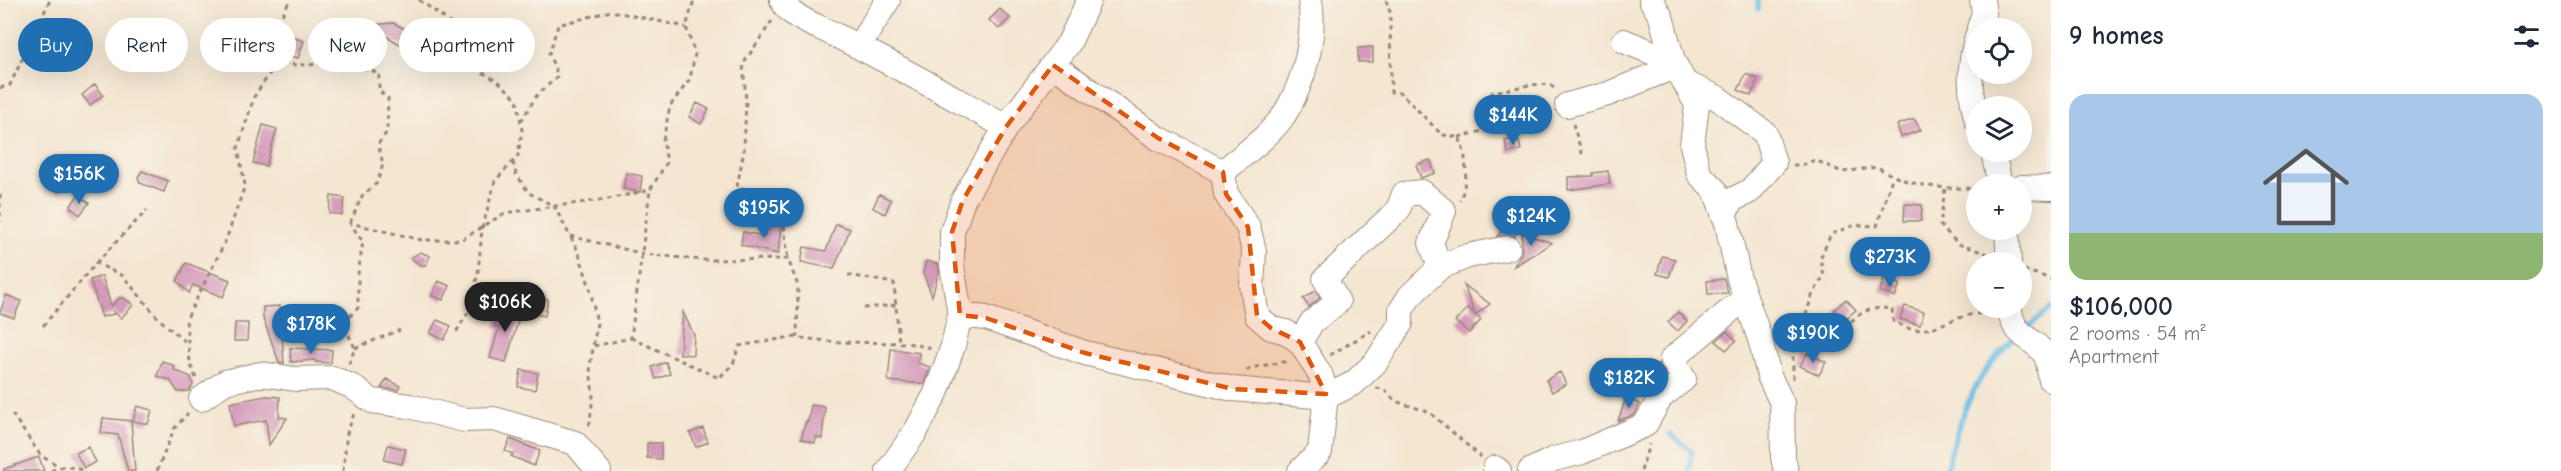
<!DOCTYPE html>
<html lang="en">
<head>
<meta charset="utf-8">
<style>
	:root { --surface:#fff; --page:#f2f2f3; --text:#1f2937; --muted:#747a83; --line:#e0e1e3; --accent:#1f6fb2 }
	body { margin:0; font-family:"Comic Neue",sans-serif; background:var(--page); color:var(--text); height:100vh; display:flex; flex-direction:column; font-size:22px; white-space:nowrap }
	* { box-sizing:border-box; margin:0 }
	p { font-size:20px; color:var(--muted) }
	.icon { flex:none; width:33px; height:33px; fill:none; stroke:currentColor; stroke-width:2; stroke-linecap:round; stroke-linejoin:round }
	.map { position:relative; flex:1; overflow:hidden }
	.sheet { display:flex; flex-direction:column; background:var(--surface); width:510px }
	.sheet>* { flex:none }
	.guide { position:absolute; left:18px; top:18px; width:570px; height:54px; display:flex; gap:12px }
	.fabs { position:absolute; left:1966px; top:18px; display:grid; gap:12px }
	.fabs a { display:grid; place-items:center; width:66px; height:66px; border-radius:50%; background:var(--surface); box-shadow:0 6px 24px #0002; font-size:30px }
	.price { position:absolute; translate:-50% -51px; padding:0 14px; border-radius:21px; background:var(--accent); color:#fff; font-size:20px; line-height:39px; filter:drop-shadow(0 2px 3px #0008) }
	.price::after { content:''; position:absolute; left:50%; top:36px; width:18px; height:14px; margin-left:-9px; background:inherit; clip-path:polygon(0 0,100% 0,50% 100%) }
	.price.current { background:#222; color:#fff }
	ul { padding:0; list-style:none }
	li { display:grid; align-content:center; gap:12px; height:318px; padding:0 18px }
	li+li { border-top:2px solid var(--line) }
	li span { display:grid; place-items:center; height:186px; border-radius:18px; color:#555 }
	li>.icon { margin-inline-start:auto }
	span .icon { width:108px; height:108px; fill:#fffc; stroke-width:1 }
	li b { font-size:26px }
	h2 { display:flex; justify-content:space-between; align-items:center; height:72px; padding:0 18px; font-size:26px }
	.tag { padding:0 21px; border-radius:27px; background:var(--surface); box-shadow:0 6px 24px #0002; font-size:21px; line-height:54px }
	.tag.current { background:var(--accent); color:#fff }
	main { display:flex; flex:1; min-height:0 }
	.map>svg:first-child { display:block }
	.lines { fill:none; stroke-linecap:round; stroke-linejoin:round }
	.stream { stroke:#69bbe5; stroke-width:5 }
	.building { fill:#d498b9 }
	.minor-casing { stroke:#988877; stroke-width:26 }
	.path { stroke:#988877; stroke-width:3; stroke-dasharray:4.5 4.5; stroke-linecap:butt }
	.minor { stroke:#fff; stroke-width:24 }
	.marked { fill:#df570d; fill-opacity:0.2; stroke:#df570d; stroke-width:4.5; stroke-dasharray:12 8; stroke-linejoin:round }
</style>
</head>
<body>
<main>
<div class="map">
<svg width="2051" height="471" viewBox="0 0 2051 471">
	<rect width="100%" height="100%" fill="#f7f3e8"/>
	<filter id="ink" filterUnits="userSpaceOnUse"><feTurbulence type="fractalNoise" baseFrequency=".0167" numOctaves="2"/><feDisplacementMap in="SourceGraphic" scale="12" xChannelSelector="R" yChannelSelector="G"/><feConvolveMatrix kernelMatrix="1 2 1 2 8 2 1 2 1" color-interpolation-filters="sRGB"/></filter>
	<filter id="wash" filterUnits="userSpaceOnUse"><feTurbulence type="fractalNoise" baseFrequency=".008" numOctaves="4" result="noise"/><feDisplacementMap in="SourceGraphic" scale="24" xChannelSelector="R" yChannelSelector="G"/><feGaussianBlur stdDeviation="1.35" result="paint"/><feColorMatrix in="noise" values="0 0 0 0 0 0 0 0 0 0 0 0 0 0 0 0 0 1.4 0 .05"/><feComposite in="paint" operator="in"/></filter>
	<g filter="url(#wash)">
		<rect width="100%" height="100%" fill="#f4e6d0"/>
		<g class="lines">
			<path class="stream" d="M1758,9V0
				M2026,329L2051,308
				M1670,434L1692,451L1689,471
				M1946,471C1958,421 1975,371 2016,337"/>
		</g>
		<g id="blocks">
			<path class="building" d="M1000,9L1010,18L999,29L989,20Z
				M394,23L422,39L414,52L384,35L380,57L365,54L370,27L367,25Z
				M289,36L304,41L298,58L283,54Z
				M1373,47V62H1358V48Z
				M1746,74L1758,79L1751,96L1738,90Z
				M95,84L103,95L90,105L82,95Z
				M697,103L709,109L701,124L689,117Z
				M1914,119L1921,130L1901,137L1897,125Z
				M263,125L277,129L266,166L253,163Z
				M1518,138L1521,150L1508,153L1505,141Z
				M1430,160L1435,173L1421,178L1416,165Z
				M54,169L68,179L59,192L45,183Z
				M142,171L168,181L164,192L140,183L138,177Z
				M1608,171L1610,184L1568,190V177L1593,176V173Z
				M626,173L642,176L640,192L623,189Z
				M879,194L891,200L885,214L873,208Z
				M78,195L89,203L80,215L70,207Z
				M331,196L345,198L342,215L329,213Z
				M1508,204L1521,207L1515,236H1497L1504,230Z
				M1905,204L1922,205L1921,221H1904Z
				M766,223L781,225L778,254L741,245L743,232L765,236Z
				M836,224L850,229L834,269L801,262L804,247L826,251Z
				M1522,233L1552,243L1514,266L1522,252Z
				M420,252L430,256L426,265H420L411,258Z
				M1662,256L1675,259L1669,277L1657,274Z
				M926,261L938,264L939,272L932,296L923,273Z
				M186,263L230,280L223,297L193,285L189,293L177,281Z
				M102,276L111,306L119,298H124L133,305L121,318L113,311L114,314L102,317L90,280Z
				M1724,279L1728,293L1708,294L1707,281Z
				M1884,279L1900,284L1895,297L1880,291Z
				M438,281L450,286L443,300L432,296Z
				M1464,285L1490,304L1475,315Z
				M1315,291L1320,298L1309,307L1303,299Z
				M6,295L21,301L14,318L0,313Z
				M535,297L548,299L545,316L532,314Z
				M1846,299L1856,310L1844,320L1834,310Z
				M280,306L284,363L279,362L263,318V307Z
				M500,306L521,311L506,362L490,358L499,328L495,327Z
				M1905,306L1924,312L1920,325L1900,319Z
				M1468,308L1481,320L1469,333L1455,321Z
				M683,312L694,335L693,355L680,354Z
				M1678,312L1687,321L1678,331L1668,322Z
				M437,320L451,326L444,340L430,333Z
				M235,323H248L247,341H234Z
				M1727,331L1736,341L1726,350L1716,341Z
				M290,348L332,350L331,363L315,362V360L291,362Z
				M891,349L919,353L918,363L930,367L924,384L888,381Z
				M1807,353L1826,362L1819,375L1800,366Z
				M162,361L175,366L174,370L191,377L193,385L189,391L178,392L170,380L157,376Z
				M666,362L670,374L656,379L652,367Z
				M1659,363L1665,376L1647,393L1637,381Z
				M521,370L538,373L535,390L518,387Z
				M1560,372L1566,384L1552,392L1546,380Z
				M387,379L400,386L398,390L381,388Z
				M266,396L280,397L279,417L287,418L269,445L266,420L234,426L230,403Z
				M1626,398L1640,404L1635,414L1618,421Z
				M811,405L825,407L822,439L816,437L815,443L801,439L806,421L808,422Z
				M137,406L152,410L148,424L133,421Z
				M103,418L131,421L135,471H128L118,435L101,433Z
				M703,428L708,442L696,447L690,433Z
				M510,439L540,451L534,466L511,456L513,454L505,451Z
				M647,443H661V459L647,458Z
				M388,445L406,449L402,464L384,460Z
				M88,447L96,462L84,468L76,453Z
				M39,457L44,471H4V469Z"/>
		</g>
	</g>
	<g filter="url(#ink)">
		<use href="#blocks" fill-opacity="0" stroke="#988877" stroke-width="1.5"/>
		<g class="lines">
			<defs>
				<path id="minor" d="M782,0C787,16 817,26 831,33C891,62 948,95 1006,127
					M1651,0L1661,17L1673,61L1697,105L1692,145L1699,174L1715,190L1727,223L1739,279L1760,339L1769,376L1782,403L1783,457L1786,471
					M1979,28L1984,13L1982,0
					M1977,36C1968,66 1969,92 1977,121
					M1624,41L1673,61
					M859,46L888,0
					M1053,65L1158,138L1223,172L1226,194L1248,227L1254,251L1252,286L1257,316L1271,328L1286,332L1300,342L1321,376L1326,394L1320,452L1300,471
					M1685,83L1716,97L1765,133L1774,163L1750,191L1734,199L1723,214
					M1567,105L1608,94L1676,66
					M1993,152L2000,184
					M1223,172C1242,155 1269,137 1284,115C1304,83 1316,38 1310,0
					M2022,187L2051,188
					M2007,230L2009,262
					M2010,308C2011,337 2036,338 2046,356C2049,363 2049,373 2051,380
					M960,315L986,318L1085,353L1233,389L1315,396L1334,393L1354,383L1376,362L1401,323V310L1410,296L1440,267L1468,256L1508,248
					M1300,342L1312,322L1338,302L1325,279L1398,210L1404,194L1422,192L1444,211L1431,243L1440,267
					M201,399L225,382L261,374L295,379L332,378L351,386L372,401L409,406L464,420L494,419L575,443L599,471
					M1495,468L1499,471
					M888,471L916,431L936,393L953,346L960,315L952,265V232L963,200L1006,127L1069,43L1089,0
					M1530,471L1554,459L1582,452L1645,425L1661,397L1684,379L1672,359L1745,298"/>
			</defs>
			<use href="#minor" class="minor-casing"/>
			<path class="path" d="M419,0C449,21 470,35 480,71L499,82L517,99L522,130L518,156L495,181L482,229L478,273L469,311L455,334
				M1386,0L1390,12L1391,92L1401,93L1442,135L1459,137C1468,159 1468,178 1460,201
				M772,21L743,64L746,100L744,150L737,187L770,197L783,216L788,259
				M275,58L294,65L344,64L379,73V91L388,98L387,132L378,144L383,164L377,183L362,196L350,223
				M0,88L10,85L50,0
				M521,121L537,95L558,76L549,54L558,25L611,11L686,27
				M1573,124L1583,157
				M1459,137L1483,131L1482,108L1493,92L1530,85L1550,84L1555,90
				M513,162L516,174L529,193L554,206L578,251L590,288L597,323L590,366L593,396L589,429
				M1793,165H1802L1815,160L1842,172L1878,167C1906,187 1944,189 1977,188
				M1945,189L1940,225L1958,244L1988,254
				M0,194V222
				M570,236L644,254L702,260L788,259L798,286L797,338
				M96,263L147,210
				M2024,270L2051,279
				M848,275L894,283L899,343
				M864,308L897,305
				M1803,324L1812,296L1824,275L1820,259L1831,234L1855,225L1877,226L1892,178
				M43,326L96,263L123,276L159,319L187,343
				M631,338L719,378L733,364L739,346L791,337L836,342L907,343L932,348
				M594,346L631,338L650,190
				M355,348L400,330
				M1330,355L1371,331
				M349,364L355,348L343,323L358,308V274L363,242L350,223L422,240H461L505,213L608,199L650,190L667,162L663,140L670,106L690,79L695,54L686,27L694,0
				M1247,371L1250,368L1289,361
				M196,378L190,363L186,320L226,240L245,185L238,148L254,97L272,70L281,17L290,0
				M1793,379V352L1803,324L1833,320L1846,326C1862,311 1870,306 1892,309L1893,321C1898,323 1905,328 1911,329C1938,334 1961,308 1991,315
				M1376,388L1384,389L1395,401L1429,412L1481,457
				M12,414L41,456L59,466
				M51,471C63,464 72,467 85,471
				M157,471L174,429L188,413
				M343,471L347,433L355,411
				M1641,471L1649,444"/>
			<use href="#minor" class="minor"/>
		</g>
	</g>
	<path class="marked" d="M1053,65L1158,138L1223,172L1226,194L1248,227L1257,316L1271,328L1300,342L1326,394L1233,389L1085,353L986,318L960,315L952,232L963,200L1006,127Z"/>
</svg>
<div class="fabs">
<a><svg class="icon" aria-label="locate" viewBox="0 0 24 24"><circle cx="12" cy="12" r="6"/><path d="M12 2v4M12 18v4M2 12h4M18 12h4"/></svg></a>
<a><svg class="icon" aria-label="layers" viewBox="0 0 24 24"><path d="M12 4l9 5-9 5-9-5zM3 14l9 5 9-5"/></svg></a>
<a>+</a>
<a>−</a>
</div>
<b class="price" style="left:1513px;top:146px">$144K</b>
<b class="price" style="left:79px;top:205px">$156K</b>
<b class="price" style="left:764px;top:239px">$195K</b>
<b class="price" style="left:1531px;top:247px">$124K</b>
<b class="price" style="left:1890px;top:288px">$273K</b>
<b class="price current" style="left:505px;top:333px">$106K</b>
<b class="price" style="left:311px;top:355px">$178K</b>
<b class="price" style="left:1813px;top:364px">$190K</b>
<b class="price" style="left:1629px;top:409px">$182K</b>
<div class="guide">
<a class="tag current">Buy</a>
<a class="tag">Rent</a>
<a class="tag">Filters</a>
<a class="tag">New</a>
<a class="tag">Apartment</a>
</div>
</div>
<section class="sheet">
<h2>9 homes<svg class="icon" aria-label="filters" viewBox="0 0 24 24"><path d="M4 7h16M4 17h16"/><circle cx="9" cy="7" r="2"/><circle cx="15" cy="17" r="2"/></svg></h2>
<ul>
<li><span style="background:linear-gradient(#a9c7e8 75%,#8fb573 0)"><svg class="icon" aria-label="home" viewBox="0 0 24 24"><path d="M3 11l9-7 9 7M6 9v11h12V9"/></svg></span><div><b>$106,000</b><p>2 rooms · 54 m²</p><p>Apartment</p></div></li>
</ul>
</section>
</main>
</body>
</html>
